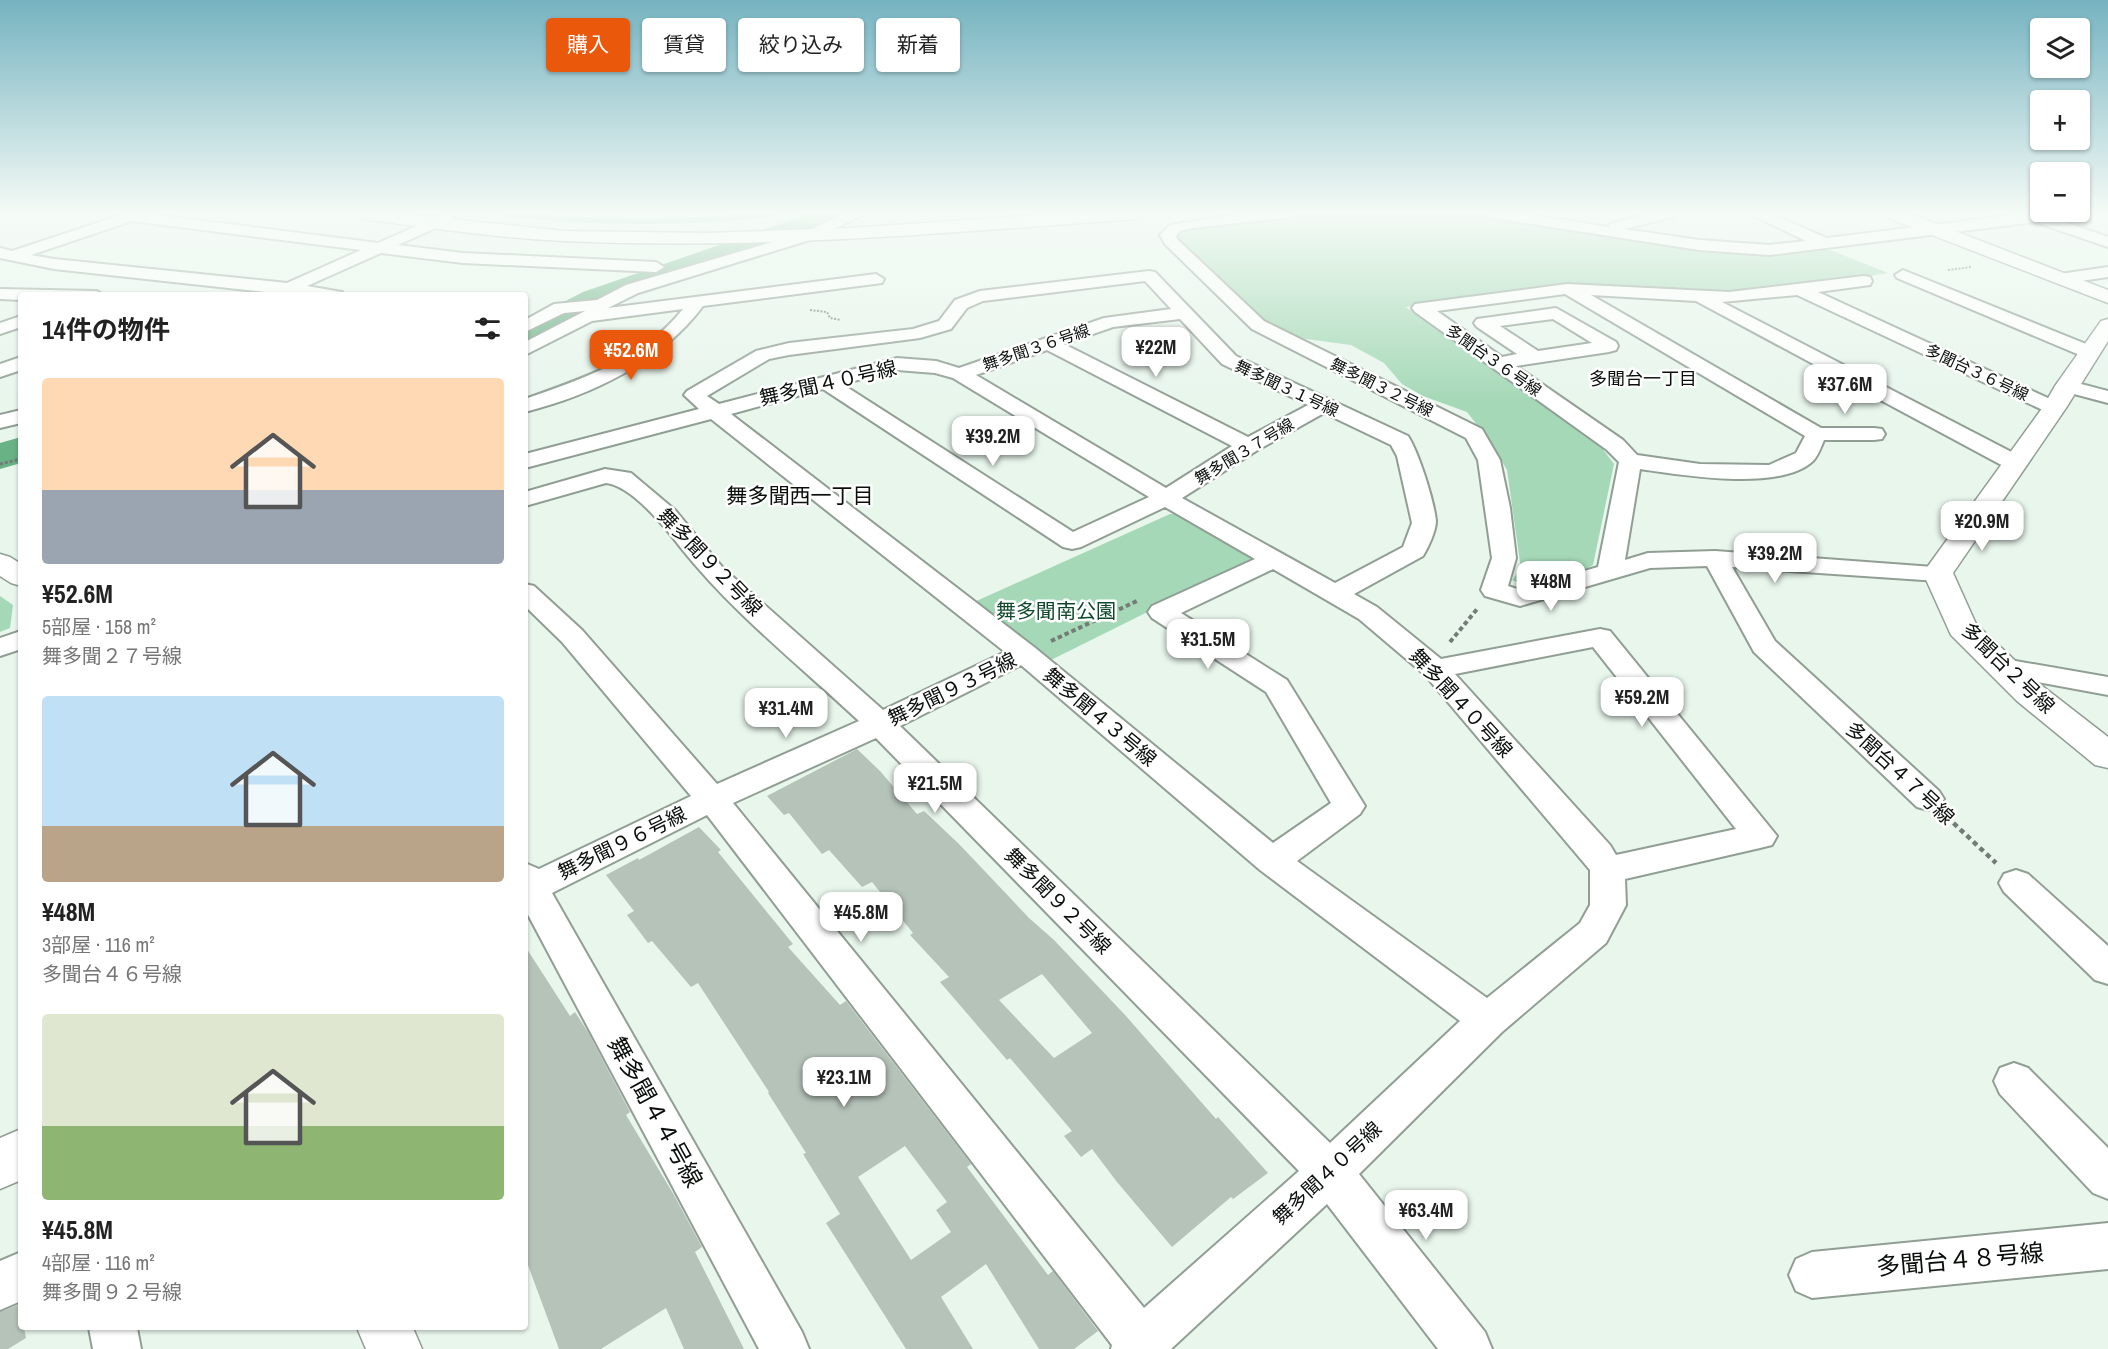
<!DOCTYPE html>
<html lang="ja">
<head>
<meta charset="utf-8">
<style>
	:root { --surface:#fff; --page:#f2f2f2; --text:#222; --muted:#767676; --accent:#ea580c }
	body { margin:0; font-family:"Archivo Narrow","Noto Sans JP",sans-serif; background:var(--page); color:var(--text); height:100vh; display:flex; flex-direction:column; font-size:22px; white-space:nowrap }
	* { box-sizing:border-box; margin:0 }
	p { font-size:20px; color:var(--muted) }
	.icon { flex:none; width:33px; height:33px; fill:none; stroke:currentColor; stroke-width:2; stroke-linecap:round; stroke-linejoin:round }
	.map { position:relative; flex:1; overflow:hidden }
	.drawer { position:absolute; left:18px; top:292px; width:510px; height:1038px; display:flex; flex-direction:column; background:var(--surface); border-radius:6px; box-shadow:0 2px 4px #0004 }
	.drawer>* { flex:none }
	.hud { position:absolute; left:546px; top:18px; width:570px; height:54px; display:flex; gap:12px }
	.tools { position:absolute; left:2030px; top:18px; display:grid; gap:12px }
	.tools a { display:grid; place-items:center; width:60px; height:60px; border-radius:6px; background:var(--surface); box-shadow:0 2px 4px #0004; font-size:30px }
	.price { position:absolute; translate:-50% -51px; padding:0 14px; border-radius:12px; background:#fff; color:#222; font-size:20px; line-height:39px; filter:drop-shadow(0 2px 3px #0008) }
	.price::after { content:''; position:absolute; left:50%; top:36px; width:18px; height:14px; margin-left:-9px; background:inherit; clip-path:polygon(0 0,100% 0,50% 100%) }
	.price.active { background:var(--accent); color:#fff }
	ul { padding:0; list-style:none }
	li { display:grid; align-content:center; gap:12px; height:318px; padding:0 24px }
	li span { display:grid; place-items:center; height:186px; border-radius:6px; color:#555 }
	li>.icon { margin-inline-start:auto }
	span .icon { width:108px; height:108px; fill:#fffc; stroke-width:1 }
	li b { font-size:26px }
	h2 { display:flex; justify-content:space-between; align-items:center; height:72px; padding:0 24px; font-size:26px }
	.tag { padding:0 21px; border-radius:6px; background:var(--surface); box-shadow:0 2px 4px #0004; font-size:21px; line-height:54px }
	.tag.active { background:var(--accent); color:#fff }
	.map>svg:first-child { display:block }
	.green { fill:#a4d8b6 }
	.lines { fill:none; stroke-linecap:round; stroke-linejoin:round }
	.stream { stroke:#69b285; stroke-width:5 }
	.river { fill:#69b285; fill-rule:evenodd }
	.building { fill:#b5c3b9; fill-rule:evenodd }
	.street-casing { stroke:#909e94; stroke-width:4 }
	.secondary-casing { stroke:#909e94; stroke-width:3 }
	.path-far3 { stroke:#737c76; stroke-width:2; stroke-dasharray:2 1.5; stroke-linecap:butt }
	.path-far2 { stroke:#737c76; stroke-width:3; stroke-dasharray:3 2; stroke-linecap:butt }
	.path-far1 { stroke:#737c76; stroke-width:4; stroke-dasharray:4.5 3; stroke-linecap:butt }
	.path { stroke:#737c76; stroke-width:4.5; stroke-dasharray:5 4; stroke-linecap:butt }
	.street { fill:#fff; fill-rule:evenodd }
	.secondary { fill:#fff; fill-rule:evenodd }
	.labels { text-anchor:middle; stroke-width:5; stroke-linejoin:round; paint-order:stroke }
	.far-street-label { font-size:16px; fill:#0b0f0c; stroke:#fff }
	.far-neighbourhood-label { font-size:18px; fill:#0b0f0c; stroke:#fff }
	.street-label { font-size:20px; fill:#0b0f0c; stroke:#fff }
	.park-label { font-size:20px; fill:#0f482a; stroke:#fff }
	.neighbourhood-label { font-size:21px; fill:#0b0f0c; stroke:#fff }
	.near-street-label { font-size:24px; fill:#0b0f0c; stroke:#fff }
</style>
</head>
<body>
<div class="map">
<svg width="2108" height="1349" viewBox="0 0 2108 1349">
	<rect width="100%" height="100%" fill="#e8f6ec"/>
	<path class="green" d="M1311,214H1474L1637,241L1744,253L1788,254L1828,249L1888,273L1809,286L1724,294L1554,285L1406,307L1602,448L1614,464L1593,565L1571,578L1530,588L1512,580L1521,569L1507,470L1492,444L1467,412L1423,396L1402,384L1384,363L1351,345L1291,337L1265,320L1177,241V234L1185,228Z
		M1170,514H1186L1258,557L1047,662L972,603Z
		M0,596L13,605L10,628L0,632Z"/>
	<g class="lines">
		<path class="stream" d="M509,214C597,224 684,224 772,214"/>
		<path class="river" d="M809,214H852L848,220L607,306L538,344L525,347V322L583,292Z
			M21,437V463L0,469V443Z"/>
	</g>
	<path class="building" d="M857,749L880,771L917,814L924,811L959,844L1029,918L1054,940L1126,1016L1216,1119L1218,1117L1268,1173L1233,1199L1231,1197L1172,1247L1117,1182L1092,1149L1081,1157L1064,1136L1072,1131L1010,1058L1007,1060L940,982L949,977L910,935L913,933L872,882L862,887L829,850L822,854L789,813L784,815L767,796ZM1042,974L1092,1033L1054,1058L999,1000Z
		M699,827L721,850L718,852L793,944L788,947L840,1005L846,1001L971,1164L967,1167L1048,1275L1053,1271L1098,1331L1074,1349H1039L986,1264L941,1297L973,1349H906L826,1223L840,1214L803,1154L806,1153L768,1093L769,1092L698,983L691,987L652,941L648,943L627,915L634,911L606,875L638,858L639,860ZM905,1146L947,1202L936,1210L951,1232L911,1260L858,1177Z
		M525,946L570,1016L575,1012L588,1032L630,1112L626,1115L674,1195L702,1247L695,1252L744,1349H684L666,1308L601,1349H559L525,1257Z
		M18,1305L21,1328H24L26,1338L8,1349H0V1312Z"/>
	<g class="lines">
		<defs>
			<path id="street" d="M124,214H148L378,243L441,215L450,214L453,218L451,221L398,245L463,253L656,262L664,267L656,272L463,263L381,253L307,286L342,292L344,296H303L54,269L0,258V248L12,251ZM132,221L361,250L287,283L54,259L31,255Z
				M845,214H865L813,239L638,293L608,308L876,274L884,279L882,283L703,306C661,362 592,395 525,412V399C582,379 645,358 683,309L592,321L525,355V342L585,311L564,313L525,332V320L554,304L597,300L626,285L803,233Z
				M1239,214H1290L1283,218L1193,228L1180,231L1176,236L1177,239L1264,321L1482,429L1500,460L1510,508L1516,558L1508,586L1520,590L1598,567L1619,462L1607,450L1415,312L1412,308L1415,304L1567,284L1729,292L1864,276L1870,277L1872,281L1870,285L1818,292L2061,404L2064,408L2061,412H2047L1797,295L1722,302L2023,458L2026,463L2023,468L2015,470L2007,468L1696,301L1591,295L1821,428H1874L1882,429L1885,434L1882,439L1874,440H1824C1821,447 1818,456 1813,461C1780,492 1682,475 1640,469L1625,560L1648,553L1715,551L1947,568L1951,573L1947,578L1938,581L1732,567L1775,641L1939,791L1944,799L1939,807L1928,810L1917,807L1754,652L1707,566L1650,568L1520,606L1485,596L1481,590L1492,558L1478,460L1466,438L1252,329L1165,244L1160,235L1170,225ZM1565,294L1805,436L1796,453L1769,465L1700,464L1637,455L1623,440L1516,366L1609,352L1616,350L1618,346L1616,342L1556,308L1477,319L1474,323L1477,327L1517,354L1502,357L1437,311ZM1553,319L1592,343L1538,351L1500,326Z
				M1486,214H1526L1608,227L1610,224L1648,214H1675L1673,217L1624,229L1699,240L1769,245L1806,241L1750,214H1771L1827,238L2022,214H2069L2067,217L2056,219L2108,237V247L2035,222L1769,255L1699,250L1493,218Z
				M2108,267V277L2060,284L2052,279L2060,274Z
				M1903,270L2096,348L2098,352L2096,356H2082L1897,278L1895,275Z
				M1149,271L1155,272L1236,356L1408,436C1419,453 1434,501 1436,521C1436,531 1428,548 1423,556L1354,594L1377,607L1441,659L1600,629L1610,631L1777,836L1772,845L1760,848L1625,879L1626,905L1606,943L1502,1032L1359,1174L1485,1332L1492,1349H1438L1327,1204L1171,1349H1111L1112,1345L707,815L552,893L802,1332L809,1349H759L525,909V863L539,869L691,796L562,642L525,606V584L534,586L582,630L717,784L859,721C799,665 732,612 681,548C665,527 632,486 606,483L525,506V492L605,469L631,473L675,510L723,568L883,710L1005,652L711,419L525,468V454L699,409L684,395L687,391L756,351L789,343L913,329L939,321L955,300L980,291ZM1145,281L1171,309L1104,318L959,368L936,361L897,358L719,404L707,396L769,359L789,355L920,338L951,329L967,308L983,301ZM1180,319L1222,364L1308,405L1248,437L1064,344L1113,327ZM1047,350L1232,446L1166,488L976,375ZM897,370L935,373L953,378L1149,497L1073,532L842,384ZM823,389L1063,547L1072,549L1081,547L1165,507L1255,559L1152,606L1148,612L1152,618L1266,692L1331,803L1273,843L1034,647L731,414ZM1324,413L1391,445L1397,456L1412,523L1403,547L1335,583L1182,498L1256,451ZM1273,569L1359,619L1425,675L1590,870V905L1580,923L1487,998L1297,861L1360,814L1365,806L1287,680L1181,613ZM1593,647L1736,829L1616,855L1610,845L1455,674ZM1021,665L1260,870L1460,1021L1330,1143L900,726ZM876,738L1299,1171L1144,1308L733,803Z
				M0,289L97,291L105,296H21V300L0,299Z
				M21,316V327L0,334V323Z
				M21,357V370L0,377V364Z
				M2066,380L2108,391V403L2059,390L2056,386L2059,382Z
				M21,410V423L0,428V415Z
				M21,631V649L0,656V638Z
				M2004,659L2108,677V695L1994,674L1990,668L1994,662Z
				M2016,870L2028,874L2108,946V984L2095,980L2004,892L1999,883L2004,874Z
				M2014,1063L2028,1068L2108,1148V1199L2093,1193L2000,1094L1994,1081L2000,1068Z
				M2108,1223V1269L1812,1298L1796,1291L1789,1275L1796,1259L1812,1252Z
				M21,1252V1301L0,1310V1261Z
				M89,1328H137L141,1349H93Z"/>
			<path id="secondary" d="M355,214H405L565,231L708,233L850,228L1056,214H1143L1135,219C946,233 755,250 565,241C498,238 430,228 363,219Z
				M1886,214H1911L2108,290V303L1888,218Z
				M2108,319V341L2066,408L1953,573L1976,624L2041,685L2108,737V768L2095,765L2017,701L1951,635L1923,573L2043,407L2055,386L2101,321Z
				M0,554L10,557L21,564V586L11,583L0,576Z
				M21,1129V1180L0,1189V1138Z
				M357,1328H413L422,1349H366Z"/>
		</defs>
		<use href="#street" class="street-casing"/>
		<use href="#secondary" class="secondary-casing"/>
		<path class="path-far3" d="M1948,270L1971,267
			M810,310L827,312L830,318L841,320"/>
		<path class="path-far2" d="M0,464L21,459"/>
		<path class="path-far1" d="M1051,641L1137,601
			M1450,642L1478,608"/>
		<path class="path" d="M1947,817L1996,863"/>
		<use href="#street" class="street"/>
		<use href="#secondary" class="secondary"/>
	</g>
	<linearGradient id="sky" x2="0" y2="1"><stop stop-color="#75b3c0"/><stop offset="0.53" stop-color="#f5fbf6"/><stop offset="1" stop-color="#f5fbf6" stop-opacity="0"/></linearGradient>
	<rect width="2108" height="403" fill="url(#sky)"/>
	<g class="labels">
		<g class="far-street-label">
			<text transform="translate(1036 347) rotate(-19)" y="6">舞多聞３６号線</text>
			<text transform="translate(1494 360) rotate(35)" y="6">多聞台３６号線</text>
			<text transform="translate(1977 372) rotate(25)" y="6">多聞台３６号線</text>
			<text transform="translate(1382 387) rotate(26)" y="6">舞多聞３２号線</text>
			<text transform="translate(1287 388) rotate(25)" y="6">舞多聞３１号線</text>
			<text transform="translate(1244 451) rotate(-31)" y="6">舞多聞３７号線</text>
		</g>
		<g class="far-neighbourhood-label">
			<text x="1643" y="385">多聞台一丁目</text>
		</g>
		<g class="street-label">
			<text transform="translate(828 383) rotate(-13)" y="7">舞多聞４０号線</text>
			<text transform="translate(710 562) rotate(46)" y="7">舞多聞９２号線</text>
			<text transform="translate(2008 668) rotate(44)" y="7">多聞台２号線</text>
			<text transform="translate(952 689) rotate(-26)" y="7">舞多聞９３号線</text>
			<text transform="translate(1461 703) rotate(47)" y="7">舞多聞４０号線</text>
			<text transform="translate(1100 717) rotate(40)" y="7">舞多聞４３号線</text>
			<text transform="translate(1900 773) rotate(43)" y="7">多聞台４７号線</text>
			<text transform="translate(622 843) rotate(-26)" y="7">舞多聞９６号線</text>
			<text transform="translate(1058 901) rotate(45)" y="7">舞多聞９２号線</text>
			<text transform="translate(1327 1173) rotate(-43)" y="7">舞多聞４０号線</text>
		</g>
		<g class="park-label">
			<text x="1056" y="618">舞多聞南公園</text>
		</g>
		<g class="neighbourhood-label">
			<text x="800" y="503">舞多聞西一丁目</text>
		</g>
		<g class="near-street-label">
			<text transform="translate(655 1112) rotate(61)" y="8">舞多聞４４号線</text>
			<text transform="translate(1960 1260) rotate(-5)" y="8">多聞台４８号線</text>
		</g>
	</g>
</svg>
<div class="tools">
<a><svg class="icon" aria-label="layers" viewBox="0 0 24 24"><path d="M12 4l9 5-9 5-9-5zM3 14l9 5 9-5"/></svg></a>
<a>+</a>
<a>−</a>
</div>
<b class="price" style="left:1156px;top:378px">¥22M</b>
<b class="price active" style="left:631px;top:381px">¥52.6M</b>
<b class="price" style="left:1845px;top:415px">¥37.6M</b>
<b class="price" style="left:993px;top:467px">¥39.2M</b>
<b class="price" style="left:1982px;top:552px">¥20.9M</b>
<b class="price" style="left:1775px;top:584px">¥39.2M</b>
<b class="price" style="left:1551px;top:612px">¥48M</b>
<b class="price" style="left:1208px;top:670px">¥31.5M</b>
<b class="price" style="left:1642px;top:728px">¥59.2M</b>
<b class="price" style="left:786px;top:739px">¥31.4M</b>
<b class="price" style="left:935px;top:814px">¥21.5M</b>
<b class="price" style="left:861px;top:943px">¥45.8M</b>
<b class="price" style="left:844px;top:1108px">¥23.1M</b>
<b class="price" style="left:1426px;top:1241px">¥63.4M</b>
<div class="hud">
<a class="tag active">購入</a>
<a class="tag">賃貸</a>
<a class="tag">絞り込み</a>
<a class="tag">新着</a>
</div>
<section class="drawer">
<h2>14件の物件<svg class="icon" aria-label="filters" viewBox="0 0 24 24"><path d="M4 7h16M4 17h16"/><circle cx="9" cy="7" r="2"/><circle cx="15" cy="17" r="2"/></svg></h2>
<ul>
<li><span style="background:linear-gradient(#ffd9b3 60%,#9aa5b1 0)"><svg class="icon" aria-label="home" viewBox="0 0 24 24"><path d="M3 11l9-7 9 7M6 9v11h12V9"/></svg></span><div><b>¥52.6M</b><p>5部屋 · 158 m²</p><p>舞多聞２７号線</p></div></li>
<li><span style="background:linear-gradient(#bfe0f5 70%,#b9a48a 0)"><svg class="icon" aria-label="home" viewBox="0 0 24 24"><path d="M3 11l9-7 9 7M6 9v11h12V9"/></svg></span><div><b>¥48M</b><p>3部屋 · 116 m²</p><p>多聞台４６号線</p></div></li>
<li><span style="background:linear-gradient(#dfe7d0 60%,#8fb573 0)"><svg class="icon" aria-label="home" viewBox="0 0 24 24"><path d="M3 11l9-7 9 7M6 9v11h12V9"/></svg></span><div><b>¥45.8M</b><p>4部屋 · 116 m²</p><p>舞多聞９２号線</p></div></li>
</ul>
</section>
</div>
</body>
</html>
